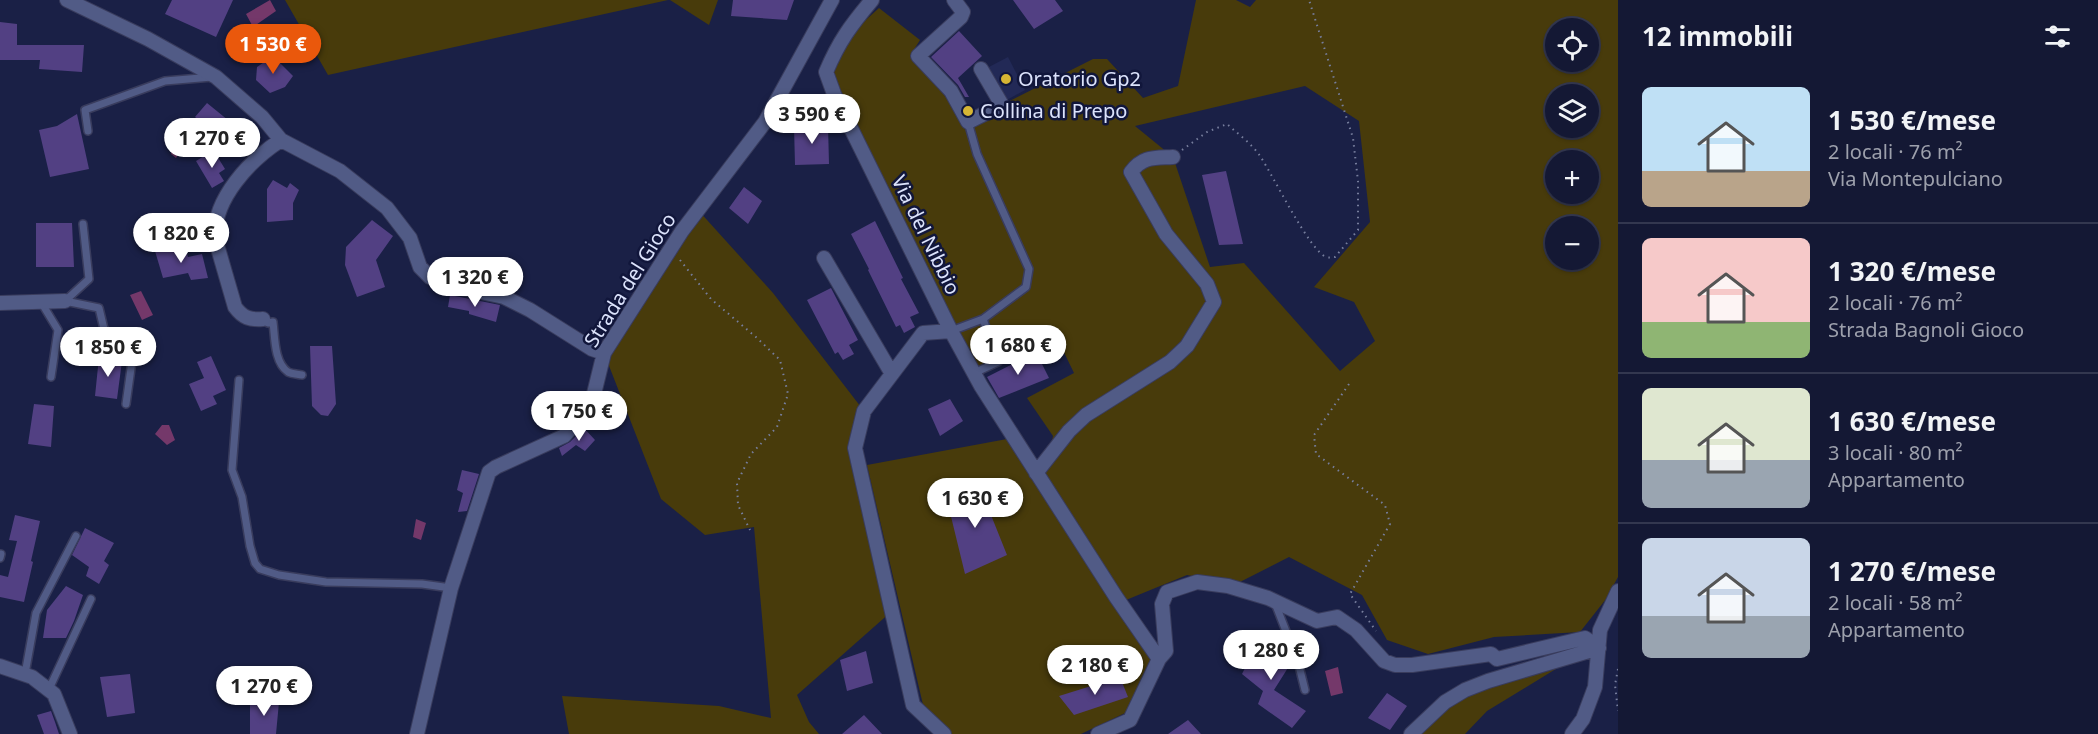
<!DOCTYPE html>
<html lang="it">
<head>
<meta charset="utf-8">
<style>
	:root { --surface:#141834; --page:#212540; --text:#f1f3f6; --muted:#9da0ac; --line:#33374f; --accent:#ea580c }
	body { margin:0; font-family:"Noto Sans",sans-serif; background:var(--page); color:var(--text); height:100vh; display:flex; flex-direction:column; font-size:22px; white-space:nowrap }
	* { box-sizing:border-box; margin:0 }
	p { font-size:20px; color:var(--muted) }
	.icon { flex:none; width:33px; height:33px; fill:none; stroke:currentColor; stroke-width:2; stroke-linecap:round; stroke-linejoin:round }
	.map { position:relative; flex:1; overflow:hidden }
	.sheet { display:flex; flex-direction:column; background:var(--surface); width:480px }
	.sheet>* { flex:none }
	.tools { position:absolute; left:1545px; top:18px; display:grid; gap:12px }
	.tools a { display:grid; place-items:center; width:54px; height:54px; border-radius:50%; background:var(--surface); box-shadow:0 2px 4px #0004,0 0 0 2px var(--line); font-size:30px }
	.price { position:absolute; translate:-50% -51px; padding:0 14px; border-radius:21px; background:#fff; color:#222; font-size:20px; line-height:39px; filter:drop-shadow(0 2px 3px #0008) }
	.price::after { content:''; position:absolute; left:50%; top:36px; width:18px; height:14px; margin-left:-9px; background:inherit; clip-path:polygon(0 0,100% 0,50% 100%) }
	.price.active { background:var(--accent); color:#fff }
	ul { padding:0; list-style:none }
	li { display:flex; align-items:center; gap:18px; height:150px; padding:0 24px }
	li+li { border-top:2px solid var(--line) }
	li span { display:grid; place-items:center; flex:none; width:168px; height:120px; border-radius:9px; color:#555 }
	li>.icon { margin-inline-start:auto }
	span .icon { width:72px; height:72px; fill:#fffc; stroke-width:1 }
	li b { font-size:26px }
	h2 { display:flex; justify-content:space-between; align-items:center; height:72px; padding:0 24px; font-size:26px }
	main { display:flex; flex:1; min-height:0 }
	.map>svg:first-child { display:block }
	.built { fill:#222956 }
	.green { fill:#483b0b; fill-rule:evenodd }
	.water { fill:#74386a }
	.building { fill:#524083 }
	.lines { fill:none; stroke-linecap:round; stroke-linejoin:round }
	.service-casing { stroke:#393c5d; stroke-width:10 }
	.minor-casing { stroke:#393c5d; stroke-width:16 }
	.path { stroke:#777e9d; stroke-width:2; stroke-dasharray:1.5 4.5; stroke-linecap:butt }
	.service { stroke:#515b86; stroke-width:7 }
	.minor { stroke:#515b86; stroke-width:14 }
	.poi-dot { fill:#d6b534; stroke:#11163b; stroke-width:2 }
	.labels { text-anchor:middle; stroke-width:5; stroke-linejoin:round; paint-order:stroke }
	.poi-label { font-size:20px; fill:#dce3fc; stroke:#11163b; text-anchor:start }
	.street-label { font-size:20px; fill:#dce3fc; stroke:#11163b }
</style>
</head>
<body>
<main>
<div class="map">
<svg width="1618" height="734" viewBox="0 0 1618 734">
	<rect width="100%" height="100%" fill="#1a2046"/>
	<path class="built" d="M1008,57L1025,90L1005,101L987,68Z"/>
	<path class="green" d="M285,0H668L328,75Z
		M670,0H718L709,25Z
		M1196,0H1236L1250,7L1256,0H1618V577L1606,599L1580,632L1494,637L1428,654L1387,640L1362,595L1289,557L1236,584L1187,575L1126,600L1045,475L1053,436L1027,398L1074,373L1055,334L974,373L826,72L837,46L879,8L920,40L910,56L968,122L1093,59H1107L1143,98L1178,86ZM1556,28H1588V62H1556ZM1305,86L1359,121L1370,222L1314,287L1354,302L1375,341L1340,371L1244,263L1210,267L1173,157L1135,126ZM1556,94H1588V128H1556ZM1556,160H1588V194H1556ZM1556,226H1588V260H1556Z
		M698,210L773,293L864,411L855,448L892,611L797,695L809,722L819,734H569L562,696L719,706L771,718L754,527L705,535L661,499L604,353Z
		M1007,439L1158,661L1125,713L1081,734H951L924,709L867,465Z
		M1582,653L1487,711L1465,734H1411L1445,702Z"/>
	<path class="water" d="M270,0L276,11L253,27L246,14Z
		M174,130L183,131L180,152L176,158L171,154Z
		M141,291L153,315L142,320L130,295Z
		M162,425H169L175,440L167,445L155,434Z
		M416,519L426,523L421,540L413,537Z
		M1338,667L1343,693L1331,696L1325,671Z"/>
	<path class="building" d="M172,0H233L216,37L165,14Z
		M733,0H794L787,20L731,16Z
		M1013,0H1055L1063,11L1034,29Z
		M0,22L17,24V45H84L82,72L39,69L40,60H0Z
		M959,31L982,56L958,78L969,97H965L958,85L931,57Z
		M273,56L293,76L285,87L270,93L256,80L257,67Z
		M207,103L239,129L227,143L195,117Z
		M77,114L89,169L50,177L39,130L57,126Z
		M828,125L829,164L795,165L794,126Z
		M209,153L213,159L217,156L225,169L219,173L224,181L212,188L196,161Z
		M1226,171L1243,244L1219,245L1202,175Z
		M273,180L287,188L290,183L299,190L293,203V220L267,222V189Z
		M744,187L762,201L748,224L729,208Z
		M372,220L393,236L376,260L385,287L357,297L345,265L346,247Z
		M875,221L903,278L901,279L919,313L910,317L915,327L904,333L900,325L896,327L868,270L869,269L851,234Z
		M36,223H72L74,267H36Z
		M185,246L188,257L202,254L208,278L191,280L188,273L163,278L155,251Z
		M460,260L469,264L467,270L487,278L490,285L456,277Z
		M831,288L858,340L849,345L854,354L843,360L838,352L835,354L807,300Z
		M450,295L500,305L496,322L469,314V311L448,307Z
		M310,346H332L336,404L328,416L321,415L312,406Z
		M1036,352L1049,378L999,398L987,377Z
		M211,356L226,390L213,396L217,404L201,411L189,384L204,378L197,362Z
		M99,357L122,361L117,399L95,396Z
		M950,399L963,421L940,436L928,409Z
		M34,404L54,406L51,447L28,444Z
		M584,428L595,440L585,451L576,445L562,456L559,448L570,442Z
		M462,470L479,474L467,511L458,512L463,493L457,490Z
		M979,485L1007,555L965,574L946,496Z
		M15,515L40,521L31,561L33,562L24,602L0,597V575L8,577L17,541L9,540Z
		M85,528L114,543L104,561L109,565L99,584L86,576L89,567L72,555Z
		M66,586L83,595L74,621L66,638H43L47,610Z
		M1253,635L1291,663L1274,690L1306,711L1292,728L1258,704L1263,691L1242,674L1252,654L1245,650Z
		M866,651L873,683L847,691L840,660Z
		M130,674L135,713L107,717L100,677Z
		M1120,677L1128,697L1074,715L1059,696Z
		M1387,693L1407,706L1390,730L1368,718Z
		M250,699L279,702L276,734H250Z
		M51,711L55,722L59,734H44L37,715Z
		M864,715L882,734H842Z
		M1188,720L1201,734H1168Z"/>
	<g class="lines">
		<defs>
			<path id="service" d="M88,131L85,110L165,81L212,77
				M65,301L99,308L104,329L133,354L126,404
				M65,301L89,279L83,224
				M41,302L58,330L51,377
				M263,319L268,323L273,322C275,338 274,362 288,372C292,374 298,374 302,375
				M951,331L983,319L1026,287L1029,269L977,154L968,122
				M974,373L998,362L983,319
				M239,380L232,470L242,497L250,546L255,563L260,569L279,575L326,582L422,584L451,588
				M0,558L1,554
				M1275,603L1298,662L1305,690
				M25,674L36,613L76,536
				M49,689L91,599"/>
			<path id="minor" d="M67,0L148,39L216,77L262,117L281,140L340,171L387,208L410,238L420,267L430,277L448,285L504,297L530,310L592,349L604,353
				M872,0C851,25 839,41 826,72L834,94L951,331L981,386L1116,597L1159,659L1130,720L1098,734
				M954,0L963,12L961,17L918,56L951,91L968,122L1002,105L981,69
				M824,258L892,374
				M0,303L65,301
				M263,319C250,320 243,318 235,307L215,238C213,199 250,160 281,140
				M1036,473L1069,431L1086,415L1170,362L1187,346L1214,302L1207,284L1166,234L1131,172C1143,156 1154,158 1173,157
				M1159,659L1166,651L1162,604L1167,592L1197,582L1228,586L1268,598L1317,621L1337,617L1356,630L1384,661L1395,665H1412L1491,654L1497,659L1585,638L1599,648
				M0,666L32,677L54,694L70,734
				M417,734L451,588L489,472L496,467L564,436L591,406L604,353L682,231L765,122L832,0
				M944,734L913,705L855,448L864,411L923,333L951,331
				M1411,734L1445,702L1465,690L1488,681L1599,648
				M1572,734L1583,719L1595,687L1600,630L1618,591"/>
		</defs>
		<use href="#service" class="service-casing"/>
		<use href="#minor" class="minor-casing"/>
		<path class="path" d="M1182,150L1207,132L1227,124C1238,134 1252,144 1260,156C1273,175 1309,250 1326,257C1330,258 1332,257 1335,257L1358,230V181L1353,138L1309,0
			M680,260L711,299L757,338L780,360L788,394L777,427L751,454L737,483L738,505L750,530
			M1349,384L1314,435L1316,454L1385,505L1390,524L1350,594L1376,631
			M1618,669L1615,685L1618,711"/>
		<use href="#service" class="service"/>
		<use href="#minor" class="minor"/>
	</g>
	<g class="poi-dot">
		<circle cx="1006" cy="79" r="6"/>
		<circle cx="968" cy="111" r="6"/>
	</g>
	<g class="labels">
		<g class="poi-label">
			<text x="1018" y="86">Oratorio Gp2</text>
			<text x="980" y="118">Collina di Prepo</text>
		</g>
		<g class="street-label">
			<text transform="translate(926 235) rotate(64)" y="7">Via del Nibbio</text>
			<text transform="translate(630 280) rotate(-58)" y="7">Strada del Gioco</text>
		</g>
	</g>
</svg>
<div class="tools">
<a><svg class="icon" aria-label="locate" viewBox="0 0 24 24"><circle cx="12" cy="12" r="6"/><path d="M12 2v4M12 18v4M2 12h4M18 12h4"/></svg></a>
<a><svg class="icon" aria-label="layers" viewBox="0 0 24 24"><path d="M12 4l9 5-9 5-9-5zM3 14l9 5 9-5"/></svg></a>
<a>+</a>
<a>−</a>
</div>
<b class="price active" style="left:273px;top:75px">1 530 €</b>
<b class="price" style="left:812px;top:145px">3 590 €</b>
<b class="price" style="left:212px;top:169px">1 270 €</b>
<b class="price" style="left:181px;top:264px">1 820 €</b>
<b class="price" style="left:475px;top:308px">1 320 €</b>
<b class="price" style="left:1018px;top:376px">1 680 €</b>
<b class="price" style="left:108px;top:378px">1 850 €</b>
<b class="price" style="left:579px;top:442px">1 750 €</b>
<b class="price" style="left:975px;top:529px">1 630 €</b>
<b class="price" style="left:1271px;top:681px">1 280 €</b>
<b class="price" style="left:1095px;top:696px">2 180 €</b>
<b class="price" style="left:264px;top:717px">1 270 €</b>
</div>
<section class="sheet">
<h2>12 immobili<svg class="icon" aria-label="filters" viewBox="0 0 24 24"><path d="M4 7h16M4 17h16"/><circle cx="9" cy="7" r="2"/><circle cx="15" cy="17" r="2"/></svg></h2>
<ul>
<li><span style="background:linear-gradient(#bfe0f5 70%,#b9a48a 0)"><svg class="icon" aria-label="home" viewBox="0 0 24 24"><path d="M3 11l9-7 9 7M6 9v11h12V9"/></svg></span><div><b>1 530 €/mese</b><p>2 locali · 76 m²</p><p>Via Montepulciano</p></div></li>
<li><span style="background:linear-gradient(#f6c9c9 70%,#8fb573 0)"><svg class="icon" aria-label="home" viewBox="0 0 24 24"><path d="M3 11l9-7 9 7M6 9v11h12V9"/></svg></span><div><b>1 320 €/mese</b><p>2 locali · 76 m²</p><p>Strada Bagnoli Gioco</p></div></li>
<li><span style="background:linear-gradient(#dfe7d0 60%,#9aa5b1 0)"><svg class="icon" aria-label="home" viewBox="0 0 24 24"><path d="M3 11l9-7 9 7M6 9v11h12V9"/></svg></span><div><b>1 630 €/mese</b><p>3 locali · 80 m²</p><p>Appartamento</p></div></li>
<li><span style="background:linear-gradient(#c9d6e8 65%,#9aa5b1 0)"><svg class="icon" aria-label="home" viewBox="0 0 24 24"><path d="M3 11l9-7 9 7M6 9v11h12V9"/></svg></span><div><b>1 270 €/mese</b><p>2 locali · 58 m²</p><p>Appartamento</p></div></li>
</ul>
</section>
</main>
</body>
</html>
